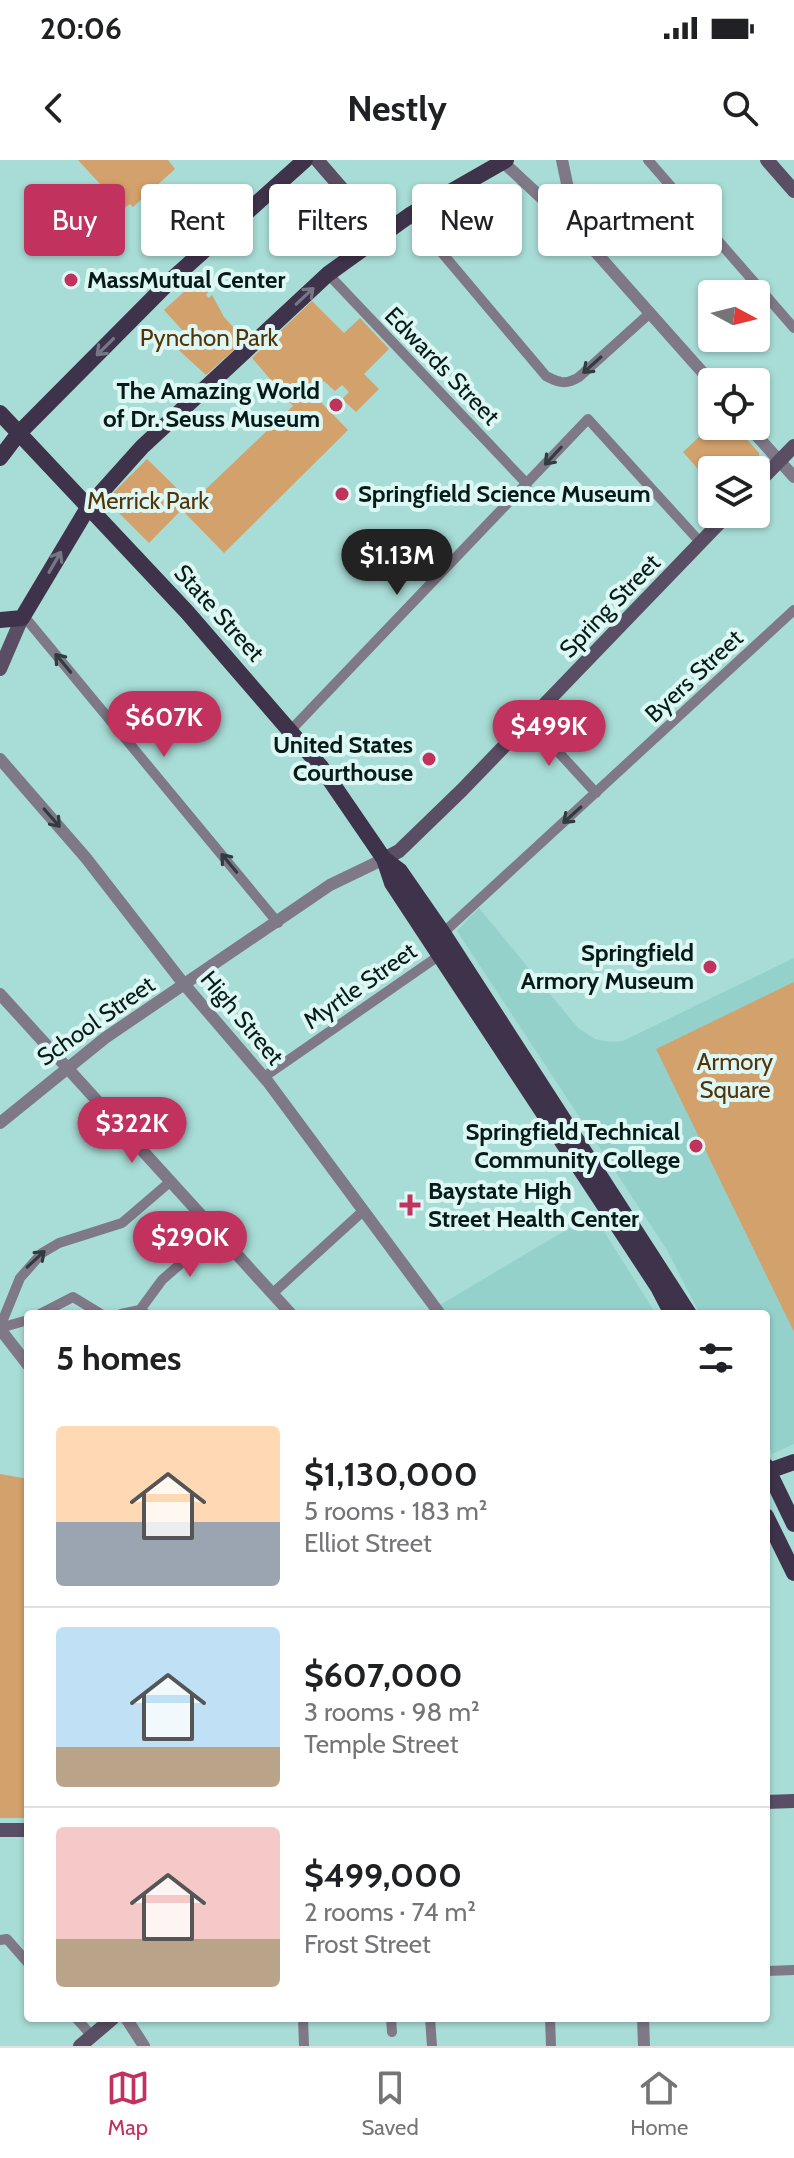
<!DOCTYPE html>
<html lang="en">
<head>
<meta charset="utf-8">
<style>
	:root { --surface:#fff; --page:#f6f6f6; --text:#202124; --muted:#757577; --line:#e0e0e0; --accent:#c1335e }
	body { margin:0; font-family:Cabin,sans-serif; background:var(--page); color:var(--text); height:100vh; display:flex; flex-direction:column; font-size:30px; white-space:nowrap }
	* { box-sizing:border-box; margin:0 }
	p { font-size:26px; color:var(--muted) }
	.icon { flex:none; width:44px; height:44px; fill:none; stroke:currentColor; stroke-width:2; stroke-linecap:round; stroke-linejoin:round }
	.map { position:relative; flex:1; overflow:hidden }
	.drawer { position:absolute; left:24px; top:1150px; width:746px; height:712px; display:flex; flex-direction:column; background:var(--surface); border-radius:8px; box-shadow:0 2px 6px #0004 }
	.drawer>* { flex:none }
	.hud { position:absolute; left:24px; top:24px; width:746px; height:72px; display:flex; gap:16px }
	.needle { width:52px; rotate:97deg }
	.fabs { position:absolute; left:698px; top:120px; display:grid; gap:16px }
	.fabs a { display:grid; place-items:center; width:72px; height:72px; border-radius:8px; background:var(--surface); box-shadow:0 2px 6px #0004; font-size:40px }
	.price { position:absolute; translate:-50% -68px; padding:0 18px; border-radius:28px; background:var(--accent); color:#fff; font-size:26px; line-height:52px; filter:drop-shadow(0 2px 4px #0008) }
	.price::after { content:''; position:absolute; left:50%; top:48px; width:24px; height:18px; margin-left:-12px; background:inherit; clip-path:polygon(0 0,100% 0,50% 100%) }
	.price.selected { background:#222; color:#fff }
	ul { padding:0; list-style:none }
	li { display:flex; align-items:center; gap:24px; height:200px; padding:0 32px }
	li+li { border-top:2px solid var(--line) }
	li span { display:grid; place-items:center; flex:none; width:224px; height:160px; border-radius:8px; color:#555 }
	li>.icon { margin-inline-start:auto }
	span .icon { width:96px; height:96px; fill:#fffc; stroke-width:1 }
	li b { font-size:34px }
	h2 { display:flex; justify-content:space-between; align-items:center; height:96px; padding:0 32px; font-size:34px }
	.pill { padding:0 28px; border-radius:8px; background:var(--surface); box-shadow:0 2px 6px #0004; font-size:28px; line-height:72px }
	.pill.selected { background:var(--accent); color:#fff }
	.status { display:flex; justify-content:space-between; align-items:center; height:56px; padding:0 40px; background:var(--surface); direction:ltr }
	.status svg { height:22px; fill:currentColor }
	header { display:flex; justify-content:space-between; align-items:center; height:104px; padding:0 32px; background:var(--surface); font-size:36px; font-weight:700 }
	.tabs { display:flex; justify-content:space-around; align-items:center; height:112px; border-top:2px solid var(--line); background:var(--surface); font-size:22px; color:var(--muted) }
	.tabs a { display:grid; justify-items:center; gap:4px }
	.tabs .selected { color:var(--accent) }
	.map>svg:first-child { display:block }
	.built { fill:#94d1cb }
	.green { fill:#d3a16c }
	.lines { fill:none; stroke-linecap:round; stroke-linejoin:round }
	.minor { stroke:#7f7887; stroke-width:10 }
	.tertiary { stroke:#7f7887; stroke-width:12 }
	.secondary { stroke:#594e64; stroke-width:14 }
	.primary { stroke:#3f324b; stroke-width:16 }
	.oneway { stroke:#767786 }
	.oneway2 { stroke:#313c40 }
	.poi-dot { fill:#c1335e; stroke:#ddf7f4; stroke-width:3 }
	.labels { text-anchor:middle; stroke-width:8; stroke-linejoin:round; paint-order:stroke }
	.poi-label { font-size:24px; font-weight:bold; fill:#071c1a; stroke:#ddf7f4; text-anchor:end }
	.park-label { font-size:24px; fill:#543307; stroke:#ddf7f4 }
	.street-label { font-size:24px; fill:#071c1a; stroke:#ddf7f4 }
</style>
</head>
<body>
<div class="status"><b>20:06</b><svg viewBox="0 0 49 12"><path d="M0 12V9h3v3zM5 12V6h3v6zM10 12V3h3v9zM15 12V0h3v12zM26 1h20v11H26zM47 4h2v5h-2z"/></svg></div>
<header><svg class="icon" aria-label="back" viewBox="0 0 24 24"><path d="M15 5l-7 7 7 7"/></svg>Nestly<svg class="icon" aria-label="search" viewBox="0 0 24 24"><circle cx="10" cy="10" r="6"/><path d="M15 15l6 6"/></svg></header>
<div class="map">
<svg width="794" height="1886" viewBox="0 0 794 1886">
	<rect width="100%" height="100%" fill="#a8dcd6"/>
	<path class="built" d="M479,748L578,868L595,879L610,882L623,881L794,798V1284L772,1294L766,1281V1154H700L667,1090L457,771Z
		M593,1054L656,1154H446L440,1145Z"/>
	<path class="green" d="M78,0H168L175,9L133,47L130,44L123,49Z
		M196,121L209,131L206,135L209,138L212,135L224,157L245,180L206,215L172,184L184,172L164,150Z
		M312,141L344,173L360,158L389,189L364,214L379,229L356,252L342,239L349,232L342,225L335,231L324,221L312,233L348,270L224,393L183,351L293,246L252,198Z
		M712,265L735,266L759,293V307L756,310H712V325L683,292Z
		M147,299L190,341L149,383L106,340Z
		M794,822V1172L656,889Z
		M0,1314L28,1319V1658H0Z"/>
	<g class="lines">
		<path class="minor" d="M648,0L794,168
			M410,55L546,216C559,223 566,225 579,217L650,153
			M328,114L527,324
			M23,455L278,763
			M528,559L596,633
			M290,571L588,259L701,383
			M443,773L794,450
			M264,917L440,795
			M273,1133L362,1052
			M140,1150L162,1120L218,1071
			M40,1154L73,1137L101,1154
			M121,1154L140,1150L146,1154
			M0,1167L20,1118L42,1093L59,1083L122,1063L171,1021
			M0,1168L28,1160
			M0,1780L7,1779L28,1803
			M766,1811L794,1810
			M76,1858L92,1876
			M303,1858L304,1886
			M391,1858L392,1872
			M430,1858L432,1886
			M550,1858L551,1886"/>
		<path class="tertiary" d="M562,0L577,71
			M503,2L577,71L712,223
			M748,266L794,317
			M0,599L86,698L183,823L268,922L440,1154
			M0,834L291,1154
			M0,963L105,878L330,725L384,699
			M0,1169L28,1205
			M126,1858L144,1886
			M643,1858L644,1886"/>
		<path class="secondary" d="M317,0L382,75
			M767,0L794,31
			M756,325L794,286
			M0,509L22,458
			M384,699L399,691L462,630L728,354
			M766,1642L794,1641
			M0,1670H28
			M80,1886L113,1858"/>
		<path class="primary" d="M0,253L187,452L321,607L384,699L392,723L658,1127L672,1154
			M0,298L19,273L170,121L305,0
			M0,460L22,458L89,346L142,287L328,114L410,55L506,0
			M384,699L400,711L443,773L689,1154
			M766,1306L794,1364
			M766,1312L794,1302
			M766,1356L794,1413"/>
	</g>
	<defs><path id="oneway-shaft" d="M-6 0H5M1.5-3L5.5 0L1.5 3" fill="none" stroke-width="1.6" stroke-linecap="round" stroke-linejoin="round" transform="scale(2)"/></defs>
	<g class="oneway">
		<use href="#oneway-shaft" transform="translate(305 136) rotate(-43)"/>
		<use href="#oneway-shaft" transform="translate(105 187) rotate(135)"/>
		<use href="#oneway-shaft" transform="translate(55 402) rotate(-60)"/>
	</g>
	<g class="oneway2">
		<use href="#oneway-shaft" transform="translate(592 205) rotate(138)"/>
		<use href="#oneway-shaft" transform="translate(553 296) rotate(133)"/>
		<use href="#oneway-shaft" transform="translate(63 503) rotate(-130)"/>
		<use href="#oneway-shaft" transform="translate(572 655) rotate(138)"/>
		<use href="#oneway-shaft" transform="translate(52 658) rotate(49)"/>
		<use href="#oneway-shaft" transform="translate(229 703) rotate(-130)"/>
		<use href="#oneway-shaft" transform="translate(36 1099) rotate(-43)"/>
	</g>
	<g class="poi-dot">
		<circle cx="71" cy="120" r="8"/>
		<circle cx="336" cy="245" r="8"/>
		<circle cx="342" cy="334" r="8"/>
		<circle cx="429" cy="599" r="8"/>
		<circle cx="710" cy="807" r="8"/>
		<circle cx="696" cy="986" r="8"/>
		<path d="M406 1033h8v8h8v8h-8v8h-8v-8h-8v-8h8z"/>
	</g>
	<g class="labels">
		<g class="poi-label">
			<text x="87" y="128" text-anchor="start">MassMutual Center</text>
			<text x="320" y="239">The Amazing World<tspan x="320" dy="28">of Dr. Seuss Museum</tspan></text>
			<text x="358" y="342" text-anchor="start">Springfield Science Museum</text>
			<text x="413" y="593">United States<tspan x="413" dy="28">Courthouse</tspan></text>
			<text x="694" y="801">Springfield<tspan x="694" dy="28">Armory Museum</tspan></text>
			<text x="680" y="980">Springfield Technical<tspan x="680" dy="28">Community College</tspan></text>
			<text x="428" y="1039" text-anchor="start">Baystate High<tspan x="428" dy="28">Street Health Center</tspan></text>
		</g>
		<g class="park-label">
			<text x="209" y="186">Pynchon Park</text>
			<text x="148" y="349">Merrick Park</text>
			<text x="735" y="910">Armory<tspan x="735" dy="28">Square</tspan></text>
		</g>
		<g class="street-label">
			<text transform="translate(442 206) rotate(46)" y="8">Edwards Street</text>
			<text transform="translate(610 446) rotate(-46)" y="8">Spring Street</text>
			<text transform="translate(219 453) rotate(48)" y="8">State Street</text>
			<text transform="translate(694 516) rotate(-43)" y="8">Byers Street</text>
			<text transform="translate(360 826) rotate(-35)" y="8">Myrtle Street</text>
			<text transform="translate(242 858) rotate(50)" y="8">High Street</text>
			<text transform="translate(96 861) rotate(-35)" y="8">School Street</text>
		</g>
	</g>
</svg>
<div class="fabs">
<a><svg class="needle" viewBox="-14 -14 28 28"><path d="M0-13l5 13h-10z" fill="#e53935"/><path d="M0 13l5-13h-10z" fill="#757577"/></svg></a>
<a><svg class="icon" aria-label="locate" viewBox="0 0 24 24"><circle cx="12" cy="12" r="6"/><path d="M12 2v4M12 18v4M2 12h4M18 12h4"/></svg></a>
<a><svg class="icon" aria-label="layers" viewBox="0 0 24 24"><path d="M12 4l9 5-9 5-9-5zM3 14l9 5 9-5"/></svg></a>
</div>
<b class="price selected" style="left:397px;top:437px">$1.13M</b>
<b class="price" style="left:164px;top:599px">$607K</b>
<b class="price" style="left:549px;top:608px">$499K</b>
<b class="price" style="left:132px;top:1005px">$322K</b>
<b class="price" style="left:190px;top:1119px">$290K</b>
<div class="hud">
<a class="pill selected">Buy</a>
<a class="pill">Rent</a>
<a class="pill">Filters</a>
<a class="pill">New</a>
<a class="pill">Apartment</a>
</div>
<section class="drawer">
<h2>5 homes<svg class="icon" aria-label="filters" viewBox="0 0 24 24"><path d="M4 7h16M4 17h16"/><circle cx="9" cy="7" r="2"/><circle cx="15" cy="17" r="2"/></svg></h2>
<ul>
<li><span style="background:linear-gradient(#ffd9b3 60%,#9aa5b1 0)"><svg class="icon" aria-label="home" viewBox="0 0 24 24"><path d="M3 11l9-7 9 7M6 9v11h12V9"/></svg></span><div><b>$1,130,000</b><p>5 rooms · 183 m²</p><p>Elliot Street</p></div></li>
<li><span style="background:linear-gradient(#bfe0f5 75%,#b9a48a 0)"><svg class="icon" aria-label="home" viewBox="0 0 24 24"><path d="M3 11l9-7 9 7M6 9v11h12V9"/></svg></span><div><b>$607,000</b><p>3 rooms · 98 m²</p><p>Temple Street</p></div></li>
<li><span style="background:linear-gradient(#f6c9c9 70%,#b9a48a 0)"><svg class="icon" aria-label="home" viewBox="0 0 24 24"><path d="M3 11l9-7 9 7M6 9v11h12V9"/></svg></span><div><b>$499,000</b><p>2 rooms · 74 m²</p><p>Frost Street</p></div></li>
</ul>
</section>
</div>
<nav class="tabs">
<a class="selected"><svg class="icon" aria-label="map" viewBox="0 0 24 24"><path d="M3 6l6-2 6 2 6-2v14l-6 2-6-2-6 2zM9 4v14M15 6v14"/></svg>Map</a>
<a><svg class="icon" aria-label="saved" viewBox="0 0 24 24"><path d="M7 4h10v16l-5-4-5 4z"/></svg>Saved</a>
<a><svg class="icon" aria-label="home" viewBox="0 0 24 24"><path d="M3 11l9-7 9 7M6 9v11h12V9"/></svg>Home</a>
</nav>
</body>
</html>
